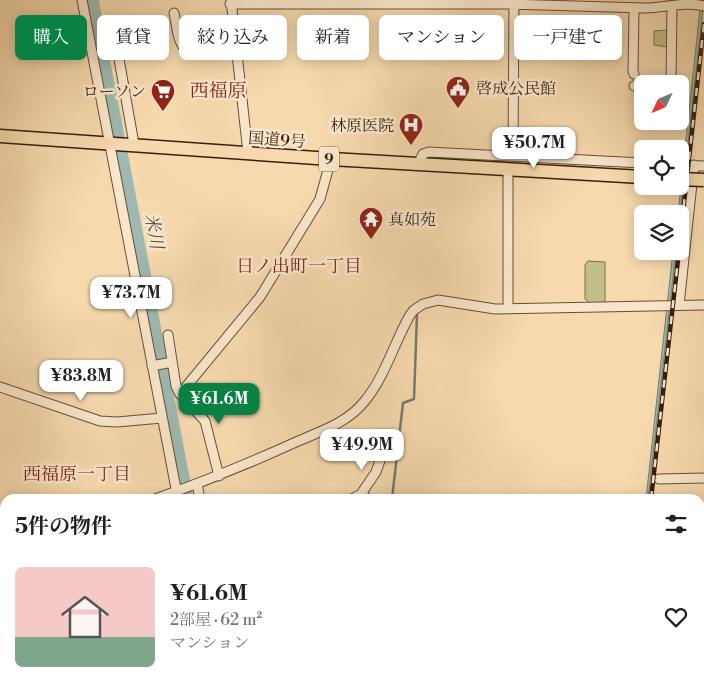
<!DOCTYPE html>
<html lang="ja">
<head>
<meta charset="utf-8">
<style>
	:root { --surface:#fff; --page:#f2f2f2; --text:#202124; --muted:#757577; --accent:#0b8043 }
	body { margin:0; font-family:"Libre Bodoni","Noto Serif JP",serif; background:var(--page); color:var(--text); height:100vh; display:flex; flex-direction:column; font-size:19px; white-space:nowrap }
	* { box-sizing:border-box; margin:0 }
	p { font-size:16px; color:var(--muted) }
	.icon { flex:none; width:28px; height:28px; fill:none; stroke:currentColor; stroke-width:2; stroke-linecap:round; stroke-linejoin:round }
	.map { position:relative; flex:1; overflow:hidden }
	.panel { position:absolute; left:0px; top:494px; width:705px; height:196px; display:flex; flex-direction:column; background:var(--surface); border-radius:15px 15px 0 0; box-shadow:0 2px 12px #0003 }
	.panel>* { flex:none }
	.guide { position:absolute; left:15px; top:15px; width:675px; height:45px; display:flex; gap:10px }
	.needle { width:32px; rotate:226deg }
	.buttons { position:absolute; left:634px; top:75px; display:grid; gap:10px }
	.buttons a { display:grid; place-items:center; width:55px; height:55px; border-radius:8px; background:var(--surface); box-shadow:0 2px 12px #0003; font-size:25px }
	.price { position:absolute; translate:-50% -42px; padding:0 11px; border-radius:10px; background:#fff; color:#222; font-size:16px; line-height:32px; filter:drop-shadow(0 1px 2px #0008) }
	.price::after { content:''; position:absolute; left:50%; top:30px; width:15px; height:11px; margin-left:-8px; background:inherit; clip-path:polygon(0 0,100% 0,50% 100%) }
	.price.on { background:var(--accent); color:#fff }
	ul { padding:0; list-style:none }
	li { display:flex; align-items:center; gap:15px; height:125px; padding:0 15px }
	li span { display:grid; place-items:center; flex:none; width:140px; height:100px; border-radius:8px; color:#555 }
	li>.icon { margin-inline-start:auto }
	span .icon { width:60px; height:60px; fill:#fffc; stroke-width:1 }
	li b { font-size:21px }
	h2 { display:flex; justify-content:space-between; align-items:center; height:60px; padding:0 15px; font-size:21px }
	.tag { padding:0 18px; border-radius:8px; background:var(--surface); box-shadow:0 2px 12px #0003; font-size:18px; line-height:45px }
	.tag.on { background:var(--accent); color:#fff }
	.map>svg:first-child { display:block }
	.green { fill:#c1be86; stroke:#7c6e4b }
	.water { fill:#9db9b0; stroke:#747b70 }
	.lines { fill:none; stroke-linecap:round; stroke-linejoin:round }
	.stream { stroke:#747b70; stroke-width:2.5 }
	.river { stroke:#9db9b0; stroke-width:15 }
	.minor-casing { stroke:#664e37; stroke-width:11 }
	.major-casing { stroke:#361f10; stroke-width:14 }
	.highway-casing { stroke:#361f10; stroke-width:15 }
	.minor { stroke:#f9e6ca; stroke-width:9 }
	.major { stroke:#f6d9ad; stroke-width:11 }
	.highway { stroke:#f6d9ad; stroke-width:12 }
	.rail-casing { stroke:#361f10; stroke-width:4.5 }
	.rail { stroke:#f9e6ca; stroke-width:2.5; stroke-dasharray:8; stroke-linecap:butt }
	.highway-bridge-casing { stroke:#361f10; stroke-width:15; stroke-linecap:butt }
	.highway-bridge { stroke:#f6d9ad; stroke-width:12 }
	.labels { text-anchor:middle; stroke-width:5; stroke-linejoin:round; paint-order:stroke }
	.shield { fill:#f9e6ca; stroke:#705b48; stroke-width:1 }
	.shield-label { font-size:15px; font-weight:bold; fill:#361f10 }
	.poi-label { font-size:16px; fill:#361f10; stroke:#f9e6ca; text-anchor:start }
	.street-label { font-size:16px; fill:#361f10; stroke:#f9e6ca }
	.water-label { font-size:18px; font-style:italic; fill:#554d40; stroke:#f9e6ca }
	.neighbourhood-label { font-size:18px; fill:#7a1f14; stroke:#f9e6ca }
	.quarter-label { font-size:19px; fill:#7a1f14; stroke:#f9e6ca }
</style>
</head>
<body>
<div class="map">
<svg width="704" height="689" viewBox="0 0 704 689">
	<rect width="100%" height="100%" fill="#f6d9ad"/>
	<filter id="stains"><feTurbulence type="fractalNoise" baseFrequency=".004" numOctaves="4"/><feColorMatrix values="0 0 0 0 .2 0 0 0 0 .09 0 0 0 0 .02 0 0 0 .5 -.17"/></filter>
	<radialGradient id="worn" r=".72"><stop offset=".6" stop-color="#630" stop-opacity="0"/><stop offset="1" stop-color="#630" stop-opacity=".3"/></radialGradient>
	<path class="green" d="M668,30V47L654,45V31Z
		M588,261L605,262V303H590L585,299V265Z"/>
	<path class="water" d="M701,0H704L680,215L678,214Z
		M673,251H676L648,499H646Z"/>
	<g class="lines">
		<path class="stream" d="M392,499L403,403L414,399L417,314
			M389,685L392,689"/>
		<path class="river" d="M91,0L186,499
			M221,685L222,689"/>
		<defs>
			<path id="minor" d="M82,0L178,499
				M231,0L248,153
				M230,4H505L645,8C664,8 685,1 704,6
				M174,13C177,25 177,50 192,52L235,44
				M116,42L134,144
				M634,74L633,71L634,8
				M670,84L671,83L672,6
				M634,86L642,85
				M513,156L514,0
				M418,164L423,154L429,152L642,163
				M680,165L704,166
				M508,169V308
				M139,299L155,296
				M679,305L694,165
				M168,335L176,386L180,394L205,421L219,476
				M152,366L172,362
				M0,387L100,421L117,422L162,418
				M180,394L260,297L320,199L331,159
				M659,479L704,478
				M197,484L200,499
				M361,494L376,472L381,458
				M155,499C203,482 250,463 296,442C321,431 347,423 364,402C385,377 394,343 410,315L414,310L423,304L438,300L495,309L704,305
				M352,499L361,494L368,499
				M0,562L5,559
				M700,586H704
				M212,685L213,689
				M299,685L305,689
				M360,685L363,689
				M234,686L237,685"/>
			<path id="major" d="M0,637L5,665
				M9,685V689"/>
			<path id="highway" d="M0,136L331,159L642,177"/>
		</defs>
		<use href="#minor" class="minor-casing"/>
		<use href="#major" class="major-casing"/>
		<use href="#highway" class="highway-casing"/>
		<use href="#minor" class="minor"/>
		<use href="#major" class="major"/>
		<use href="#highway" class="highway"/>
		<defs>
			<path id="rail" d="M680,239L704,24
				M651,499L679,251
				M624,689L625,685"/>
		</defs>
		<use href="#rail" class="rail-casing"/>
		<use href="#rail" class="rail"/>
		<defs>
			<path id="highway-bridge" d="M680,179L704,180"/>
		</defs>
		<use href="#highway-bridge" class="highway-bridge-casing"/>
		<use href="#highway-bridge" class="highway-bridge"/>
	</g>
	<defs>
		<symbol id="civic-pin" viewBox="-11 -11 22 30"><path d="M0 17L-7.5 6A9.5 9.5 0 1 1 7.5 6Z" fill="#8f2418" stroke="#f9e6ca"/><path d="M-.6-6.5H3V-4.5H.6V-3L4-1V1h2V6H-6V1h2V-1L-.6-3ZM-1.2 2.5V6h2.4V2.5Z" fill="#fff"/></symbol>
		<symbol id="supermarket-pin" viewBox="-11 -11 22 30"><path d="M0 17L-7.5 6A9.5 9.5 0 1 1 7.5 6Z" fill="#8f2418" stroke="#f9e6ca"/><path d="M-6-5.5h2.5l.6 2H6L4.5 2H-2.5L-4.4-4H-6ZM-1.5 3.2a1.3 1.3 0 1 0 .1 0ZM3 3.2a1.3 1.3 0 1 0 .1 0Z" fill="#fff"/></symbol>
		<symbol id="hospital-pin" viewBox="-11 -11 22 30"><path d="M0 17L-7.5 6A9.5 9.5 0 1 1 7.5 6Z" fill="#8f2418" stroke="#f9e6ca"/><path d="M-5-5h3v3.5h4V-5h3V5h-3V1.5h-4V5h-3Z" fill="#fff"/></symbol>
		<symbol id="temple-pin" viewBox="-11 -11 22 30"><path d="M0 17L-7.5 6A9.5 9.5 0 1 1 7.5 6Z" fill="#8f2418" stroke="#f9e6ca"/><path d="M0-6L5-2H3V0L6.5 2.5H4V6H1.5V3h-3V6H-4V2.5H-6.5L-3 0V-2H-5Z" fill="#fff"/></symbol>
	</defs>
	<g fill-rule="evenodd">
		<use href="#civic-pin" x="444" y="74" width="28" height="38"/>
		<use href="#supermarket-pin" x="149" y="77" width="28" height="38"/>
		<use href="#hospital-pin" x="397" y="111" width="28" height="38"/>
		<use href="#temple-pin" x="357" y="205" width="28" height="38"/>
	</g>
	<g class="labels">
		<rect class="shield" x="319" y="146.5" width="20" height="25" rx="4"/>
		<g class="shield-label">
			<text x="329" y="164">9</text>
		</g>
		<g class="poi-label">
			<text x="476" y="94">啓成公民館</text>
			<text x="146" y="97" text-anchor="end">ローソン</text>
			<text x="394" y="131" text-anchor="end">林原医院</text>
			<text x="388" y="225">真如苑</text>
		</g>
		<g class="street-label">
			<text transform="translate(277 139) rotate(4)" y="6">国道9号</text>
		</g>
		<g class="water-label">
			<text transform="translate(154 231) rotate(79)" y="6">米川</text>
		</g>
		<g class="neighbourhood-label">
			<text x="299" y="272">日ノ出町一丁目</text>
			<text x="77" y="480">西福原一丁目</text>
		</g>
		<g class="quarter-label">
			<text x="218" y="97">西福原</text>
		</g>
	</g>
	<rect width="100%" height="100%" filter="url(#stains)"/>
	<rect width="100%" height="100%" fill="url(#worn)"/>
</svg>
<div class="buttons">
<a><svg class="needle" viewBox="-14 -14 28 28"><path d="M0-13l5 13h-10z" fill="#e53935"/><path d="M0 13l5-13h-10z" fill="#757577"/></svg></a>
<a><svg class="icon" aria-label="locate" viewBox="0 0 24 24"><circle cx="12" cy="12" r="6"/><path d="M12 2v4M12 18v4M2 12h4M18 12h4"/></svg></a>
<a><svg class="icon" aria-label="layers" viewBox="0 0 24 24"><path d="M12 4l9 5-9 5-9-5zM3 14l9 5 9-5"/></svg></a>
</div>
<b class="price" style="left:534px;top:169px">¥50.7M</b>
<b class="price" style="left:131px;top:319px">¥73.7M</b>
<b class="price" style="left:81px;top:402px">¥83.8M</b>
<b class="price on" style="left:219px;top:425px">¥61.6M</b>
<b class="price" style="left:362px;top:471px">¥49.9M</b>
<div class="guide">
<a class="tag on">購入</a>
<a class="tag">賃貸</a>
<a class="tag">絞り込み</a>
<a class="tag">新着</a>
<a class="tag">マンション</a>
<a class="tag">一戸建て</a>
</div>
<section class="panel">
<h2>5件の物件<svg class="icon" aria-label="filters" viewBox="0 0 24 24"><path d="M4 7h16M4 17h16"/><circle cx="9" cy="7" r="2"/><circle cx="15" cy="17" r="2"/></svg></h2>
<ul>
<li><span style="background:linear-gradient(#f6c9c9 70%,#7fa58c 0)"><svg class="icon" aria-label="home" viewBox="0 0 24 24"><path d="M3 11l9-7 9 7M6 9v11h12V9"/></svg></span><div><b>¥61.6M</b><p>2部屋 · 62 m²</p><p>マンション</p></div><svg class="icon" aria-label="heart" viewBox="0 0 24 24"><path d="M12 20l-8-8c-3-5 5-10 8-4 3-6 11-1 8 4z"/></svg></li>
</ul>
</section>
</div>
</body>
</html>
